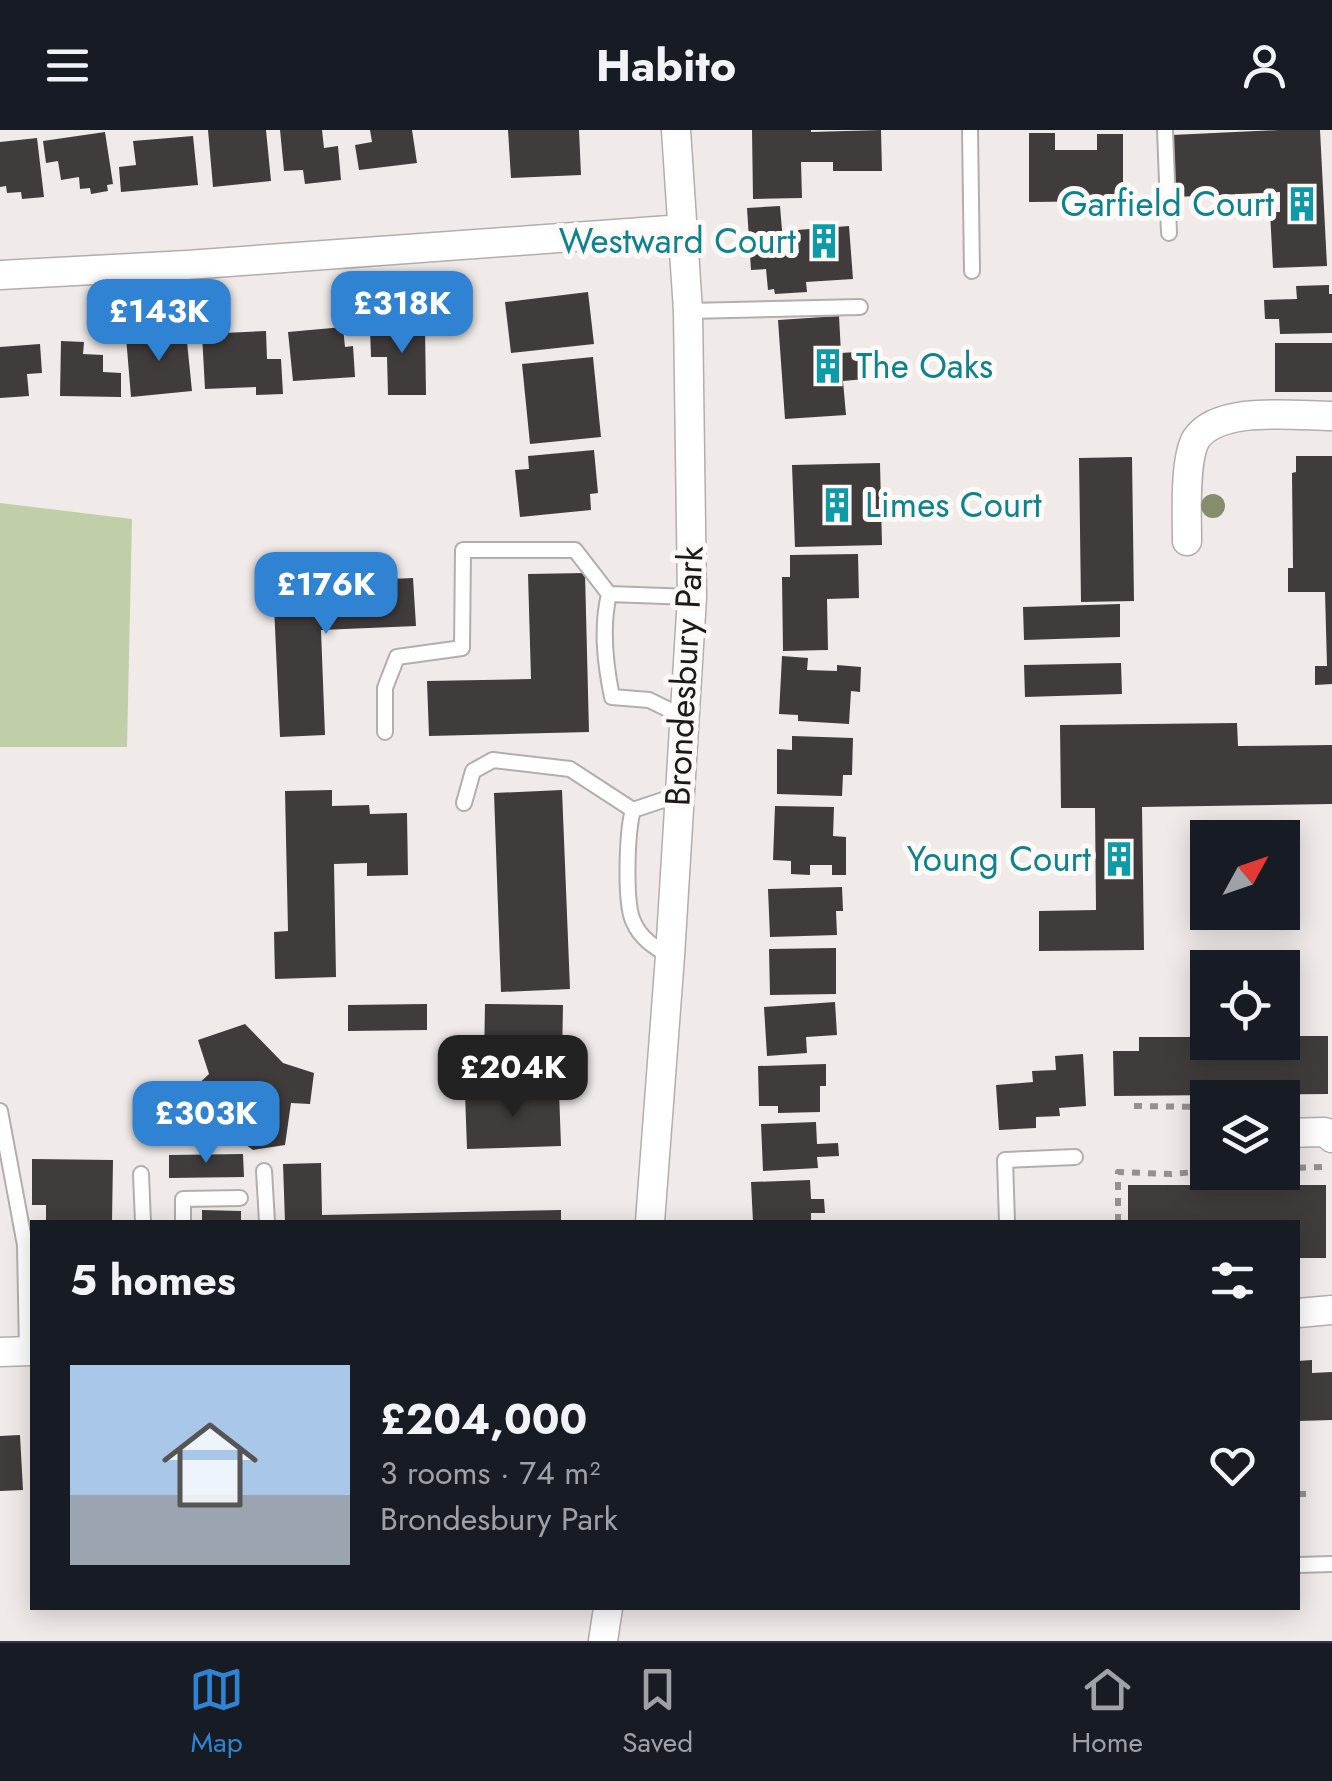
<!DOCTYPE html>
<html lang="en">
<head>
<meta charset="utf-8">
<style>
	:root { --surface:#171b24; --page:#242831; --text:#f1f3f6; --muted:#9ea1a6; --line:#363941; --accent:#2f83d2 }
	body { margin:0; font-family:Jost,sans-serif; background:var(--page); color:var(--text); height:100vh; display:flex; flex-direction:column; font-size:38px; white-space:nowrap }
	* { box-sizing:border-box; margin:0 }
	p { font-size:32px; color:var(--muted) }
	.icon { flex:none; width:55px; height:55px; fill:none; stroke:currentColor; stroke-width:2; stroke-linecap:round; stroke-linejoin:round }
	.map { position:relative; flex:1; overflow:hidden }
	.side { position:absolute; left:30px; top:1090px; width:1270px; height:390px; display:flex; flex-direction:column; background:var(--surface); border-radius:0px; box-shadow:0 5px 25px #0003 }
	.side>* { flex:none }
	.needle { width:65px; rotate:50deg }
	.fabs { position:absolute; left:1190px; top:690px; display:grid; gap:20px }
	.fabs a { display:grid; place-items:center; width:110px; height:110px; border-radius:0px; background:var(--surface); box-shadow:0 5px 25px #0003; font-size:50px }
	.price { position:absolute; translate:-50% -85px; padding:0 22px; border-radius:20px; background:var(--accent); color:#fff; font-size:32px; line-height:65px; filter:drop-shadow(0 2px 5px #0008) }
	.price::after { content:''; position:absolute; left:50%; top:60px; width:30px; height:22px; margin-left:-15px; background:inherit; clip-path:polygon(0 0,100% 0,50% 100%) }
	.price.active { background:#222; color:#fff }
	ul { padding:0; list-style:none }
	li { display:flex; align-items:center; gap:30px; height:250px; padding:0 40px }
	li+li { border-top:2px solid var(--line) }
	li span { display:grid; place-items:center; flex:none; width:280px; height:200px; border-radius:0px; color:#555 }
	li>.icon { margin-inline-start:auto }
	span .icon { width:120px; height:120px; fill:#fffc; stroke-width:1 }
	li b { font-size:42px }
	h2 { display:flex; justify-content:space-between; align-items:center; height:120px; padding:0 40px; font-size:42px }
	header { display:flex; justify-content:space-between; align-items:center; height:130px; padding:0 40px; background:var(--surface); font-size:45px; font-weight:700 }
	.dock { display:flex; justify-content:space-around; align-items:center; height:140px; border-top:2px solid var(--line); background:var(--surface); font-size:28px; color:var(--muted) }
	.dock a { display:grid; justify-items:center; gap:5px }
	.dock .active { color:var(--accent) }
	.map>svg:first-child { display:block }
	.green { fill:#c0cfa7 }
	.building { fill:#403c3b }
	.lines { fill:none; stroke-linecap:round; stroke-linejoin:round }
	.lane-casing { stroke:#b3aeac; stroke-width:18 }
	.street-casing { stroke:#b3aeac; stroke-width:31 }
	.path { stroke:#95918f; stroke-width:6; stroke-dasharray:8 8; stroke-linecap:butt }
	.lane { stroke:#fff; stroke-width:14 }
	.street { stroke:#fff; stroke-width:28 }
	.tree { fill:#868c6c }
	.labels { text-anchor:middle; stroke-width:10; stroke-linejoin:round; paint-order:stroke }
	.culture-label { font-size:35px; fill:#0d838f; stroke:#fdf9f6; text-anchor:end }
	.street-label { font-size:35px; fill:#1c1a19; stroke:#fdf9f6 }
</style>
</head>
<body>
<header><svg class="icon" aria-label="menu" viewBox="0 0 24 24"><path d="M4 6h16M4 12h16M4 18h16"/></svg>Habito<svg class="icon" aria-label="person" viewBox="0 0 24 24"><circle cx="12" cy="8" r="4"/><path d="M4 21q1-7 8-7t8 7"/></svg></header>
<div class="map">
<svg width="1332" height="1511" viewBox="0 0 1332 1511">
	<rect width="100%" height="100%" fill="#f0ebe9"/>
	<path class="green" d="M0,373L132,389L127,617H0Z"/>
	<path class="building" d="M208,0H266L271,51L213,57Z
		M280,0H322L324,18L338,16L341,50L305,54L303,40L284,41Z
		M370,0H412L417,33L359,40L355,15L372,12Z
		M508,0H579L581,45L511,48Z
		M752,0H811V2L881,0L882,41H833V32H801L802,68L753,69Z
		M1279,0H1320L1327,136L1273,138L1270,82H1280V62L1175,67L1172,5Z
		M105,2L113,54L107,55L108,61L91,64L90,58L80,59L79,47L61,50L58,31L46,33L43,11Z
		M1029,3H1055V20H1097V4H1123V71L1029,72Z
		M193,6L198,55L121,62L119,37L136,35L133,11Z
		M37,8L44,67L22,69L21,62L7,63L6,56L0,57V12Z
		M780,76L784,124L799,123L797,100L849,96L853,149L806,152L807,162L775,164L774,159L768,160L766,139L751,140L747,78Z
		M1329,155V164H1332V203L1280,204L1279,189H1265L1264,170L1297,169L1296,156Z
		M588,162L594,214L511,223L505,172Z
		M839,186L841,223L874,221L876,248L843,251L846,285L785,289L778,190Z
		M384,189H409V198H425L426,265H388L387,227H371L370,199H384Z
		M343,197L345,217L353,216L355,247L293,251L288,202Z
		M266,201L267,229H281L283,264L256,265V257L205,259L202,204Z
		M186,202L192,261L131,267L126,207Z
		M61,211L84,212L83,224L103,225V242L121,243V267L60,266Z
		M1275,213H1332V262H1275Z
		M40,214L42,243L27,244L29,266L0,268V217Z
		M593,227L601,307L530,314L522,234Z
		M594,320L598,363L590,364L591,380L520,387L515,340L529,339L528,326Z
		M1296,326H1332V554L1315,555V536H1327L1325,462H1288V438H1293L1292,343L1296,342Z
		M1132,327L1134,471L1081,472L1079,328Z
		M880,333L882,415L795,417L792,335Z
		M858,424L859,468L827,469L828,520L783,521L782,447H790V425Z
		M585,443L589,602L429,606L427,551L531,549L528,444Z
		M413,448L416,496L321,500L325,605L280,607L273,454Z
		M1120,474V507L1024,510L1023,477Z
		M782,526L808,528L807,540L837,541V535L861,537L860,562L851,561L849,594L798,591V585L779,584Z
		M1121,533L1122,564L1025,567L1024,535Z
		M1237,593L1238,616L1332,615V674L1142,677L1144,820L1039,821V781L1096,780L1095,678H1061L1060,595Z
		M792,606L853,608L852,645H843L842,666L777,664V619L792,620Z
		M332,660V676L369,675L370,684L407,683L408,745L367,746V733L334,734L336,847L275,849L274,802L288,801L285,661Z
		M562,660L570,859L501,862L494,663Z
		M775,676L834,677L833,706L846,707V745H832V735H810V745L791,744V731L773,730Z
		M842,757L843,781H836L837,805L770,807L768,759Z
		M836,818V864L770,865L769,819Z
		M835,872L837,905L806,907L807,923L767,926L764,877Z
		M427,874V900L348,901V875Z
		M485,874L563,875L562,932L484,930Z
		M245,894L283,933L314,943L310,974L291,973L285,1015L253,1020L202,983L193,959L209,944L198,910Z
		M1282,906H1328V964L1114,966L1113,921H1139V907H1208V912H1282Z
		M1083,924L1086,976L1059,978L1060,986L1036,987V998L999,1000L996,955L1033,952L1032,941L1056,940L1055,926Z
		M826,934V956H820V982L778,983V976H759L758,936Z
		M559,961L561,1016L467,1019L465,964Z
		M816,992L817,1014L838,1013L839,1026L817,1027L818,1038L763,1041L761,994Z
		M1208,994V1021L1197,1022V995Z
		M243,1024L244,1047L169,1048V1025Z
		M32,1029L113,1030L112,1092H46V1075H32Z
		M321,1033L322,1085L561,1080V1092H285L283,1034Z
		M810,1050L811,1069H824L825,1083H811V1092H753L751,1052Z
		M1128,1055H1326V1128H1298V1092H1128Z
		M202,1080L241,1081V1092H202Z
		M1312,1230V1243L1332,1242V1290L1298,1291V1231Z
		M20,1305L23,1360L0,1361V1306Z"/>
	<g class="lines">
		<defs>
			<path id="lane" d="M970,0L972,141
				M1165,0L1169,103
				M688,181L860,177
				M609,464C601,498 605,533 612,567L649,570L684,587
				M385,602V558L397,527L462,518L463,420H575L609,464L692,467
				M464,673L473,641L493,630L570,639L633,680C627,701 624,775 634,793C641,809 655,817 669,826
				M633,680L678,665
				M0,981L25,1115L27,1221
				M264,1041L267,1092
				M141,1044L143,1092
				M183,1092V1069L240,1068
				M1007,1092L1005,1030L1075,1027
				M1298,1435L1332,1434"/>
			<path id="street" d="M0,145L187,135L683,99
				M1187,411C1187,387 1184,330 1196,309C1219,275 1296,286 1332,286
				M1282,1003L1325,1002L1332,1008
				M650,1092L670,826L692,467L688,181L676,0
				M1298,1183L1332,1180
				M0,1222L32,1221
				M603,1511L608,1478"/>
		</defs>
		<use href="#lane" class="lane-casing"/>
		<use href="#street" class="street-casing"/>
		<path class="path" d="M1134,976L1208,977
			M1282,1038L1326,1037
			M1118,1092V1042L1171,1044L1208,1041
			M1298,1364H1306"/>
		<use href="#lane" class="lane"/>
		<use href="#street" class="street"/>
	</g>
	<circle class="tree" cx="1213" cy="376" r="12"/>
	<defs>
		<symbol id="building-bare" viewBox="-9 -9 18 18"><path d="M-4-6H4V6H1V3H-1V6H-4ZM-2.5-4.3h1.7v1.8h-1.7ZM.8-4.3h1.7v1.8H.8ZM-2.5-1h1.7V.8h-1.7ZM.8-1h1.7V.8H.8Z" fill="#0f9aa8" stroke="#fdf9f6" stroke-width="2.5" paint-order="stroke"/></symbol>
	</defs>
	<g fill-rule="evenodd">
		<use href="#building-bare" x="1277" y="49" width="50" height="50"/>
		<use href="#building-bare" x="799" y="86" width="50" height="50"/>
		<use href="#building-bare" x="803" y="211" width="50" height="50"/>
		<use href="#building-bare" x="812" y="350" width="50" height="50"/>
		<use href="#building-bare" x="1094" y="704" width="50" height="50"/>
	</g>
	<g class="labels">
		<g class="culture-label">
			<text x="1274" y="86">Garfield Court</text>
			<text x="796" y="123">Westward Court</text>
			<text x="856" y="248" text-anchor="start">The Oaks</text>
			<text x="865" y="387" text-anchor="start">Limes Court</text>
			<text x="1091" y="741">Young Court</text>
		</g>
		<g class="street-label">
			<text transform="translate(684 546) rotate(-87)" y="12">Brondesbury Park</text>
		</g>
	</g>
</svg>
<div class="fabs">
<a><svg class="needle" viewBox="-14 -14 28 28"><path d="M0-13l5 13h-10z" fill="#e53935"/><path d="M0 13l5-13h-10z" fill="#9ea1a6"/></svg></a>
<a><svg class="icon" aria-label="locate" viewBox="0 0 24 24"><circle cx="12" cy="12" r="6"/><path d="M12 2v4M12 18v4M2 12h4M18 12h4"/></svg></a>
<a><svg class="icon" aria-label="layers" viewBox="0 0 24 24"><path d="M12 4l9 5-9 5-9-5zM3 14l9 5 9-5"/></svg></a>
</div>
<b class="price" style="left:402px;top:226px">£318K</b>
<b class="price" style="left:159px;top:234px">£143K</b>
<b class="price" style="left:326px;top:507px">£176K</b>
<b class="price active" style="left:513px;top:990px">£204K</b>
<b class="price" style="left:206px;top:1036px">£303K</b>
<section class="side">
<h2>5 homes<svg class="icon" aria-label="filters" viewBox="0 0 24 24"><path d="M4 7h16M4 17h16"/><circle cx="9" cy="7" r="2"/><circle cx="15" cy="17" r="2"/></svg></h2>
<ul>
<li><span style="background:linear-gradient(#a9c7e8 65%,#9aa5b1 0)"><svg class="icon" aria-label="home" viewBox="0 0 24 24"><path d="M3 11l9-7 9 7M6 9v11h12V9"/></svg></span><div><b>£204,000</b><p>3 rooms · 74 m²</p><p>Brondesbury Park</p></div><svg class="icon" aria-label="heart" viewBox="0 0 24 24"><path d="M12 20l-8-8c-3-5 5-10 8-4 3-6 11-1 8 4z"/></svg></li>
</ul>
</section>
</div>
<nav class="dock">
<a class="active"><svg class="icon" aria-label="map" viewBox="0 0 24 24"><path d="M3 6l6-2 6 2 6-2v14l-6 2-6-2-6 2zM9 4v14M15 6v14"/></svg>Map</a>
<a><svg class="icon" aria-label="saved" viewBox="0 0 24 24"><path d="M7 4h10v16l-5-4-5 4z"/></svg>Saved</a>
<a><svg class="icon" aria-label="home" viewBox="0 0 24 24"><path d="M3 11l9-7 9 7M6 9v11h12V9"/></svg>Home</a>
</nav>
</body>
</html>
